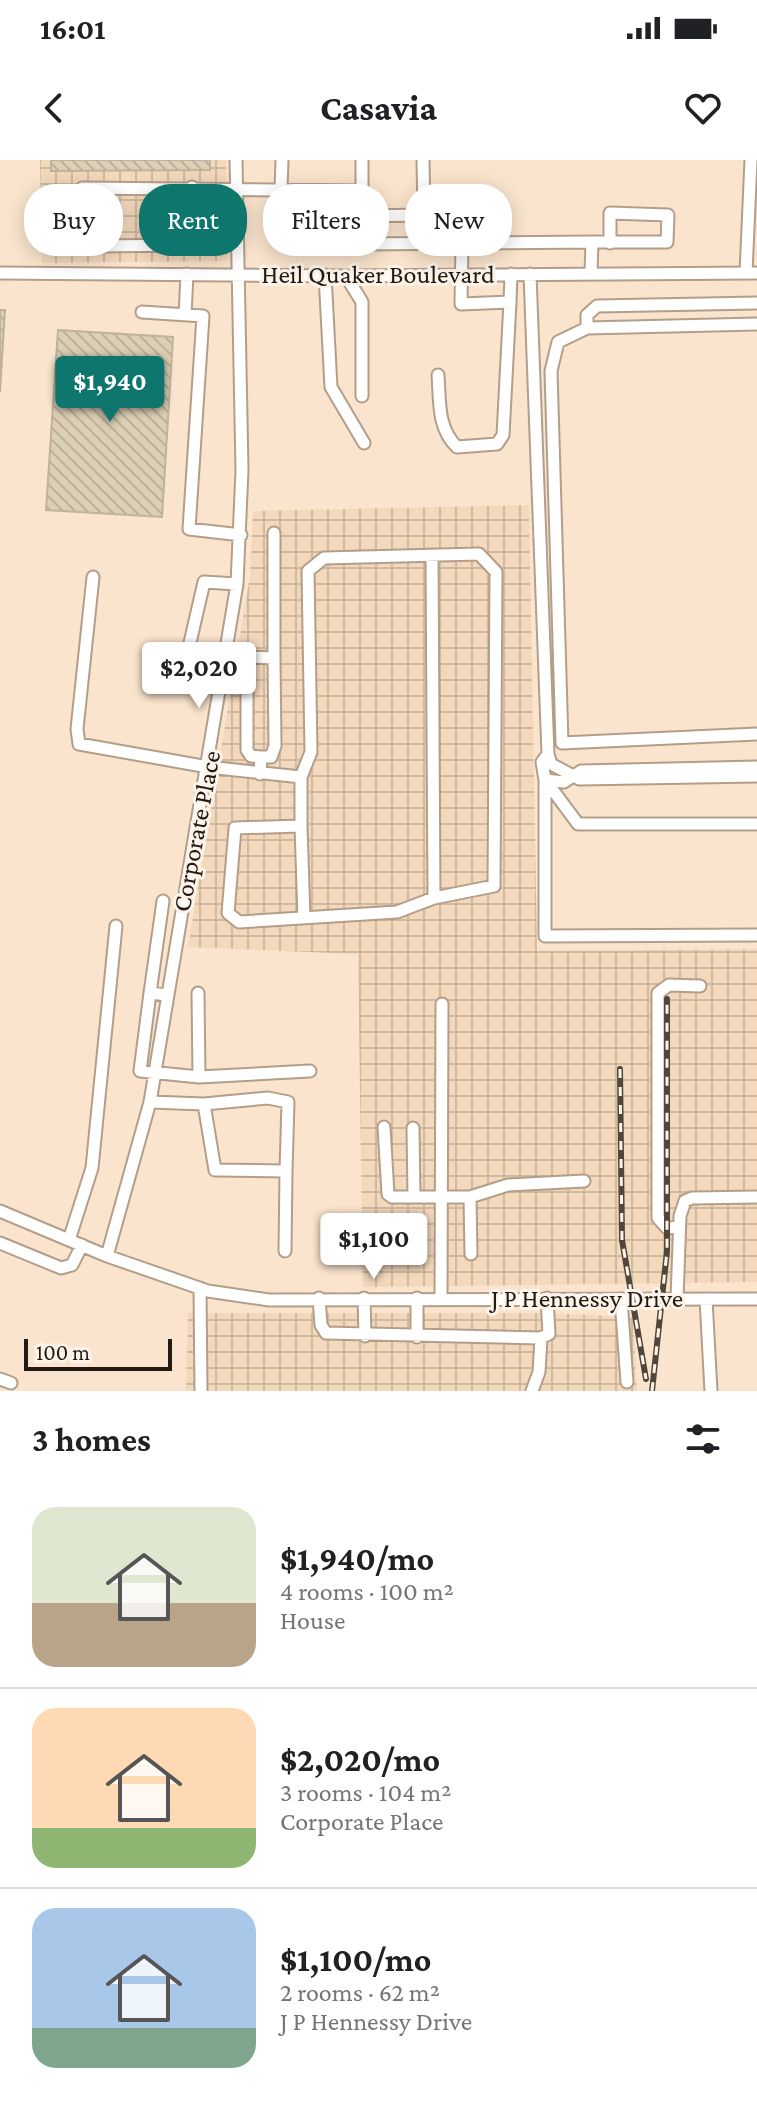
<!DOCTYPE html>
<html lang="en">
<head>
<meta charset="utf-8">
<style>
	:root { --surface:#fff; --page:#f6f6f6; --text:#202124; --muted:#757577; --line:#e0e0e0; --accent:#0f766e }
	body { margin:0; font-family:"Crimson Pro",serif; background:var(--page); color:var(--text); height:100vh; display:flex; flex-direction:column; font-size:30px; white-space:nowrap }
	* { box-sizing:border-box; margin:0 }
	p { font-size:26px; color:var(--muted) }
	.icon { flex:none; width:44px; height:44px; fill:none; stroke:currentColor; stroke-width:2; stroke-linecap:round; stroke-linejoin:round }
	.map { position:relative; height:1231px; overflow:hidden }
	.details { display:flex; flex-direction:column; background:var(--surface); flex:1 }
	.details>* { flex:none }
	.guide { position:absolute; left:24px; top:24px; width:710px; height:72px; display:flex; gap:16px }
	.scale { position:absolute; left:24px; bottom:20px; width:148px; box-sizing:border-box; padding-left:8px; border:4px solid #221a12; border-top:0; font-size:22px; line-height:28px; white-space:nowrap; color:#221a12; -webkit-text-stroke:6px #fcf3ea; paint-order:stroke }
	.price { position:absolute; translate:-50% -68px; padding:0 18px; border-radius:8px; background:#fff; color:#222; font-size:26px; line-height:52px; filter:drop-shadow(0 2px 4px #0008) }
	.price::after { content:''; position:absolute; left:50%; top:48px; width:24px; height:18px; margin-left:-12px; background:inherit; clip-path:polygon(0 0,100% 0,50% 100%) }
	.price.active { background:var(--accent); color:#fff }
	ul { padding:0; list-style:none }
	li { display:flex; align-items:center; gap:24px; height:200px; padding:0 32px }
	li+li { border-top:2px solid var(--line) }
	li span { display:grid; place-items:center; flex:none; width:224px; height:160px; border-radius:24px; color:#555 }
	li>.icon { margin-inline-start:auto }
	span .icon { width:96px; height:96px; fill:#fffc; stroke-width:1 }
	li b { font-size:34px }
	h2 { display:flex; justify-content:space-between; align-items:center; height:96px; padding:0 32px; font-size:34px }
	.pill { padding:0 28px; border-radius:32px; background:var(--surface); box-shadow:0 4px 20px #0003; font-size:28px; line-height:72px }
	.pill.active { background:var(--accent); color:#fff }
	.status { display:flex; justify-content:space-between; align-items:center; height:56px; padding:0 40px; background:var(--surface); direction:ltr }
	.status svg { height:22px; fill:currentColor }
	header { display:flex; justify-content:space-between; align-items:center; height:104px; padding:0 32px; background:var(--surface); font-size:36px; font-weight:700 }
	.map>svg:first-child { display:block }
	.industrial { fill:url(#industrial-grid) }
	.building { fill:url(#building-back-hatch); stroke:#bfb399; stroke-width:2 }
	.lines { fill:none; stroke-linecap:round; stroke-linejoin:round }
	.minor-casing { stroke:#b39e89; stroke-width:15 }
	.minor { stroke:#fff; stroke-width:11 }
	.rail-casing { stroke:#51463b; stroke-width:6 }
	.rail { stroke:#fcf3ea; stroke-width:3; stroke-dasharray:9; stroke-linecap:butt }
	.labels { text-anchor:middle; stroke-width:6; stroke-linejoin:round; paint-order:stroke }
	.street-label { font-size:26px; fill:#221a12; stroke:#fcf3ea }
</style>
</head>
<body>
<div class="status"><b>16:01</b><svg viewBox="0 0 49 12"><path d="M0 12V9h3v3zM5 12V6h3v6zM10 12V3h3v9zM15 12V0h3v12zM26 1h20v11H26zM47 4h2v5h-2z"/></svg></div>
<header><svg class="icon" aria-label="back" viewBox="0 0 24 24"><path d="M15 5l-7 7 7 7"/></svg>Casavia<svg class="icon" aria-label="heart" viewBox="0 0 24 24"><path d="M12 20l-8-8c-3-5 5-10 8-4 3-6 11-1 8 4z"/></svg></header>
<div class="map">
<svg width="757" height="1231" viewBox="0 0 757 1231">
	<defs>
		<pattern id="industrial-grid" width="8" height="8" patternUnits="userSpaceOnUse" patternTransform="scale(2)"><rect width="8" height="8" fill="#f3d8bc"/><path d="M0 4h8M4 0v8" fill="none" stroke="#d0b9a1"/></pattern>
		<pattern id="building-back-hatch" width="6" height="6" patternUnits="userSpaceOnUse" patternTransform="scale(2)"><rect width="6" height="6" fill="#dccfb5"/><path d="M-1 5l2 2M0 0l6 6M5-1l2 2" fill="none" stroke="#bcb19b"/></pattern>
	</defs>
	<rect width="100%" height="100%" fill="#fae4cd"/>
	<path class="industrial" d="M40,0H226L228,101L42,103Z
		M529,345L537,791L757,789V1122L363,1127L358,794L188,787L250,416L253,351Z
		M188,1153H545L633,1157L637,1231H186Z"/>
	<path class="building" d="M51,0H210V10L51,11Z
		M0,150H5L0,232Z
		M58,170L173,177L162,357L46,350Z"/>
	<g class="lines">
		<defs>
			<path id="minor" d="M423,0L424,55L462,83L461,144L510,142L511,114
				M192,27V76L188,85L97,86L84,78L82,28L362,31L361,84L592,82L591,113
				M281,30L282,0
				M362,31V0
				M362,56L424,55
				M592,82H667L668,55L610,53V83
				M0,113L346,116L757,113
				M746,113L751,0
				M530,114L548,594L551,604L579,619L757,616
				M325,115L331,227L364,283
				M346,116L362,142V236
				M142,152L203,156L189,369L241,375
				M185,155L187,114
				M757,164L587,168L558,182L551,211L562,583L757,574
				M587,168V155L597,146L757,143
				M438,215C440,241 437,268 457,287L497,284L503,275L510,142
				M432,395L434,738
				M93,417L77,569L79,584L208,607L301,617L311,592L308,411L324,398L479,394L496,412L494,726L434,738L397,752L239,762L228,753L235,668L301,666V617
				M222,520L183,513L204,422L237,424
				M548,594L542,602L545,620V776L757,775
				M261,597H271L275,586L274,498
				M260,614L261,597L251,596L247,590V497L274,498V373
				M545,620L564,622L581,611L757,607
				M546,621L578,664H757
				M301,666L304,758
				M150,833L163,741
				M198,833L199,917
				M167,835L150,833L140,911L199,917L310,911
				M150,942L204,944L215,1010L286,1011L285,1091
				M204,944L268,938L288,942L286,1011
				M384,967L388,1034L392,1037H470L508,1025L584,1021
				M413,968L414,1037
				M470,1037L471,1094
				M0,1051L107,1096L208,1131L269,1140L757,1139
				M679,1067L667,1068L658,1058V833L669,825L700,826
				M69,1080L92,1008L116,766
				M0,1083L61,1108L72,1105L82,1085
				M107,1096L150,942L237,424L242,310L236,0
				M200,1128L201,1231
				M319,1138L321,1165L326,1173L540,1178L549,1174L547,1138
				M364,1138L365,1176
				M417,1138V1177
				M441,1138L442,844
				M621,1139L627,1222
				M677,1139L680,1056L685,1041L692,1038L757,1037
				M706,1139L711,1231
				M0,1219L11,1223
				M532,1231L539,1212L541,1178"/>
		</defs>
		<use href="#minor" class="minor-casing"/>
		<use href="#minor" class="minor"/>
		<defs>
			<path id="rail" d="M620,909L622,1080L646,1219
				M652,1231L667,1091V839"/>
		</defs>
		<use href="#rail" class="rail-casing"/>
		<use href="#rail" class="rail"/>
	</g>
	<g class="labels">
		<g class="street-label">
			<text x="378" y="123">Heil Quaker Boulevard</text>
			<text transform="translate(196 671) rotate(-79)" y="9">Corporate Place</text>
			<text x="587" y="1147">J P Hennessy Drive</text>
		</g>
	</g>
</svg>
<div class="scale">100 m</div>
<b class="price active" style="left:110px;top:264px">$1,940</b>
<b class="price" style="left:199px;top:550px">$2,020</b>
<b class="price" style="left:374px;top:1121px">$1,100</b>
<div class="guide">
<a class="pill">Buy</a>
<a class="pill active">Rent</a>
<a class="pill">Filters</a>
<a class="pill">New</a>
</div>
</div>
<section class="details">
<h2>3 homes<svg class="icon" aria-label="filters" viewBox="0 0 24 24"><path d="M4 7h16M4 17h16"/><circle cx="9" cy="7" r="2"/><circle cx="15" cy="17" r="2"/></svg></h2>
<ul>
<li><span style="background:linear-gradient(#dfe7d0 60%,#b9a48a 0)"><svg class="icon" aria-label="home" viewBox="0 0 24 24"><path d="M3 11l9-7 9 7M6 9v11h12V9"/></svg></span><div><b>$1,940/mo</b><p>4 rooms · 100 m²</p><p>House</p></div></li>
<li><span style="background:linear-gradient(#ffd9b3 75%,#8fb573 0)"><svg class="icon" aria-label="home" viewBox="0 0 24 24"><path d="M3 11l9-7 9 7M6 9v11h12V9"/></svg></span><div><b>$2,020/mo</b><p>3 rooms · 104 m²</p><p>Corporate Place</p></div></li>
<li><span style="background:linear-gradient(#a9c7e8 75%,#7fa58c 0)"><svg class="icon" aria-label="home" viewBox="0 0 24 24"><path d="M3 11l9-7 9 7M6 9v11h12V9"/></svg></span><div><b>$1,100/mo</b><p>2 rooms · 62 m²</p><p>J P Hennessy Drive</p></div></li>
</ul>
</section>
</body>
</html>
